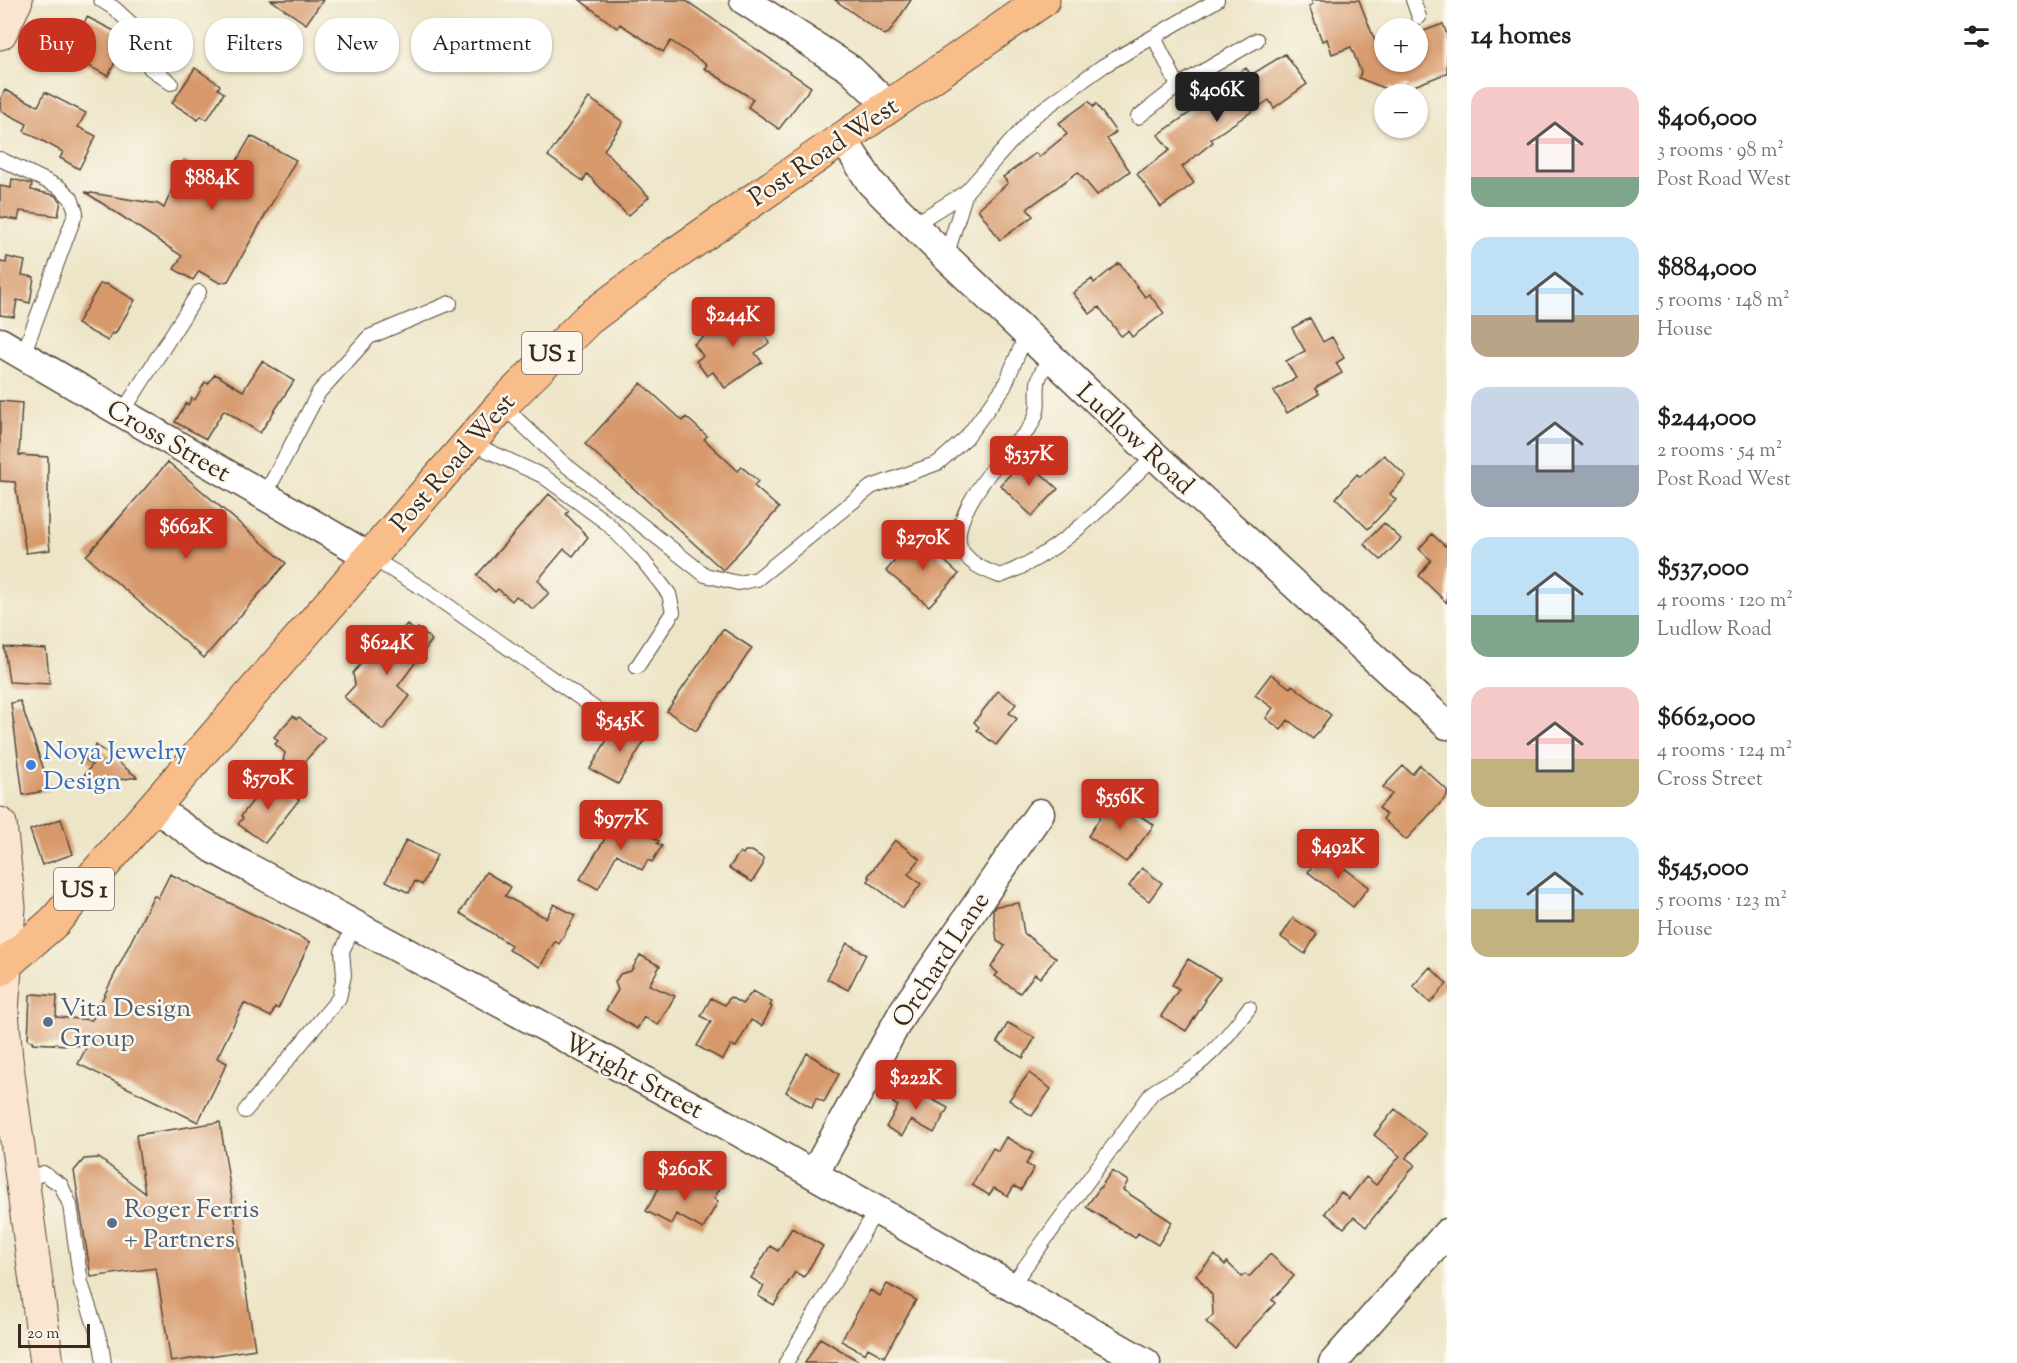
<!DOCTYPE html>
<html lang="en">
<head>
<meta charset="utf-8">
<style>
	:root { --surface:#fff; --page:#f2f2f2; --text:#222; --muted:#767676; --accent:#c8321e }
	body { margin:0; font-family:"Sorts Mill Goudy",serif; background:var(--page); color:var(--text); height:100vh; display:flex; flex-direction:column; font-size:22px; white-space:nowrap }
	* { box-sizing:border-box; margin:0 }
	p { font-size:20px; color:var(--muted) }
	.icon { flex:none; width:33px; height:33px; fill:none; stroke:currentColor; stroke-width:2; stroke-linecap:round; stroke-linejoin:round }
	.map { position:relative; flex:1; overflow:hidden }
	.drawer { display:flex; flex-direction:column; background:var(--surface); width:570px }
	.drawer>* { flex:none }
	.guide { position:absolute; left:18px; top:18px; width:570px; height:54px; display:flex; gap:12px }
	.controls { position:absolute; left:1374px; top:18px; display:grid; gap:12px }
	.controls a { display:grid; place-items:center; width:54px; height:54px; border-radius:50%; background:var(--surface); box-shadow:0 2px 4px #0004; font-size:30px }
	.scale { position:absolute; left:18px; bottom:15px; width:72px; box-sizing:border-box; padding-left:6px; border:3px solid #3b2a1e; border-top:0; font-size:16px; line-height:21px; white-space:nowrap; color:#3b2a1e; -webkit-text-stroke:4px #fbf7ec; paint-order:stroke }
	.price { position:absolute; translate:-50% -51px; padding:0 14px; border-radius:6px; background:var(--accent); color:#fff; font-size:20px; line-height:39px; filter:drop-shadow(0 2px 3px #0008) }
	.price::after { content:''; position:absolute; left:50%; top:36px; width:18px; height:14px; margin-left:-9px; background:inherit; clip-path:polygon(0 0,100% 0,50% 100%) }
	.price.on { background:#222; color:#fff }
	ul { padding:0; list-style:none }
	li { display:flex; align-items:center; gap:18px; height:150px; padding:0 24px }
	li span { display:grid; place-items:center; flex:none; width:168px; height:120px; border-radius:18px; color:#555 }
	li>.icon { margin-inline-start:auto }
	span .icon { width:72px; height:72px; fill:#fffc; stroke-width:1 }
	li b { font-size:26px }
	h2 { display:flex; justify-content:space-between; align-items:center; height:72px; padding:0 24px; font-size:26px }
	.pill { padding:0 21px; border-radius:24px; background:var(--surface); box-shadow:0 2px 4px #0004; font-size:21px; line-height:54px }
	.pill.on { background:var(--accent); color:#fff }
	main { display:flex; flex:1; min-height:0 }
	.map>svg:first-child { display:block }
	.building { fill:#d7996c }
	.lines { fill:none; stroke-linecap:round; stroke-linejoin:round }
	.lane-casing { stroke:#564637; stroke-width:16 }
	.street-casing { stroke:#564637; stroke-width:31 }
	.secondary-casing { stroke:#564637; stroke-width:35 }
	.primary-casing { stroke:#564637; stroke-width:35 }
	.lane { stroke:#fff; stroke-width:14 }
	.street { stroke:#fff; stroke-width:28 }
	.secondary { stroke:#fce5d0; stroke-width:33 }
	.primary { stroke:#f8bd89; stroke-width:33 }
	.shop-dot { fill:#3f7fe0; stroke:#fbf7ec; stroke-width:2 }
	.service-dot { fill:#5c6f8a; stroke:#fbf7ec; stroke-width:2 }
	.labels { text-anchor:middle; stroke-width:5; stroke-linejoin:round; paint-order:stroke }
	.shield { fill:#fbf7ec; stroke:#75685c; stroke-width:1.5 }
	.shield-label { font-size:24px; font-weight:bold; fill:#3b2a1e }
	.street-label { font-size:26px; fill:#3b2a1e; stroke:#fbf7ec }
	.shop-label { font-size:26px; fill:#366cbe; stroke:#fbf7ec; text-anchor:start }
	.service-label { font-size:26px; fill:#4e5e75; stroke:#fbf7ec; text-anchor:start }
</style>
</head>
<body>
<main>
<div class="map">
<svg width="1447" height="1363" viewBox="0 0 1447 1363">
	<rect width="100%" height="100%" fill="#fbf7ec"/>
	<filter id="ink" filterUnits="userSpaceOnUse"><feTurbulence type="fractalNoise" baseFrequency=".0167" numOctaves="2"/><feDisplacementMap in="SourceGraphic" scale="12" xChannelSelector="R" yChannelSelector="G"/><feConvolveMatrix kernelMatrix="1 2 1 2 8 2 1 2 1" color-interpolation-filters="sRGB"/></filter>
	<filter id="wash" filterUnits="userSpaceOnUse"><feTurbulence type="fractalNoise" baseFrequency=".008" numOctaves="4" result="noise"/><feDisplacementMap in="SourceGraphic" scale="24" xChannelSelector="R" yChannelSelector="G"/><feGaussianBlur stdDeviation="1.35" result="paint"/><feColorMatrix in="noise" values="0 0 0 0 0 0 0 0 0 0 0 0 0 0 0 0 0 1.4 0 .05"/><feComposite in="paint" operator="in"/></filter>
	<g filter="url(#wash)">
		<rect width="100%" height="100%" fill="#ede5c7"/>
		<g id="blocks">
			<path class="building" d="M271,0H323L306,24Z
				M580,0H685L811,87L779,129L748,107L753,99L704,68L707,65L671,41L663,52L620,24L617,28Z
				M835,0H911L889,33L884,35Z
				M1311,0H1359L1375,41L1378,39L1381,47L1384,46V62H1418V33L1443,24L1447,35V73L1409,88L1407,84L1392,90L1391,87L1386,89L1359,78L1361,72L1351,47L1332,54L1327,39L1322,41L1309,6L1313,4Z
				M87,17L132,40L134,48L127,62L118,57L108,76L68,55Z
				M1285,54L1307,84L1274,108L1269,100L1211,139L1213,142L1182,167L1194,183L1161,207L1137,174L1170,150L1158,135L1215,95L1213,92L1246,68L1251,75Z
				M195,68L220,85L218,89L224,93L207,120L201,116L198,120L172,103Z
				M5,90L38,106L45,92L86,113L78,127L96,136L79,169L60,158L63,152L24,131L27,124L0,110V100Z
				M589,98L623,122L604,150L649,197L628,216L587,174L583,181L548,156Z
				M1089,101L1093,107L1096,104L1116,132L1107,139L1130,171L1097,195L1078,172L1027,209L1033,216L1000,240L978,209L1008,183L1003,177L1036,153L1039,157L1067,134L1059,123Z
				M251,136L296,160L228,281L220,283L199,271L193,280L174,269L182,256L85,192L158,204L164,208L184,161L224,183Z
				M12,179L32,184L31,190L54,195L61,201L58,216L20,211L18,220L0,217V186L11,188Z
				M7,257L25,261L22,275L34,277L30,303L17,300L14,317L0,315V262L6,263Z
				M1119,263L1145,297L1149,294L1164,313L1132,337L1128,331L1121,336L1099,307L1090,314L1073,293L1092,279L1094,283Z
				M100,284H107L135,300L115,334L112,333L108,341L77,324Z
				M745,308L753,318L758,315L771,332L765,336L769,343L755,353L762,362L725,388L713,372L707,376L696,361L703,356L694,344Z
				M1310,318L1323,342L1332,337L1344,358L1336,363L1342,373L1315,388L1319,394L1287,413L1274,391L1296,378L1286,361L1305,351L1292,328Z
				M262,361L294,381L260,433L224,410L206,439L175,422L186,403L188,405L192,398L195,400L205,382L208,384L215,374L243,391Z
				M641,383L683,421L686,417L707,436L704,439L738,471L742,467L758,481L754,486L779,508L723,570L585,444Z
				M0,401L22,403L19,455L48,457V532L50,550L26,553L15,482L0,481Z
				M1384,455L1406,476L1390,494L1396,500L1368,529L1336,498L1357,474L1360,477Z
				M1025,459L1058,489L1032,516L1000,485Z
				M168,462L286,563L204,658L86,556Z
				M549,494L569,511L566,514L588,537L573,556L564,549L538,580L549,593L533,609L516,596L512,601L498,589L495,592L477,575Z
				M1384,523L1401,539L1381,560L1364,544Z
				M1432,534L1445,546L1447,543V603L1419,576L1431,560L1419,549Z
				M917,536L959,574L929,606L886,571Z
				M407,624L415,631L418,628L432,640L398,686L410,696L383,730L344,697L355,685L353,673L381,640L393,639Z
				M723,629L752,648L696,731L667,711Z
				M4,647L46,649L50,684L9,682Z
				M1271,674L1290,688L1292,685L1331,715L1313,739L1288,720L1281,730L1266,718L1273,708L1255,695Z
				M998,691L1016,704L1009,713L1017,719L996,745L977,730L979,727L974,722Z
				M20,701L51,790L23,795L11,703Z
				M293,716L297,719L299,717L325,739L295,772L283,760L285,753L275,744L278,741L274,737Z
				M629,720L650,732L618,784L590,769L608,738L616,742Z
				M96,745L137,777L75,787L92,765L85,759Z
				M1420,765L1447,790V796L1406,840L1383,819L1386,815L1379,808L1392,794L1383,787L1403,766L1412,774Z
				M270,779L299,800L265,843L238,824L243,818L241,816Z
				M1113,798L1154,825L1126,862L1088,836Z
				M619,816L659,841L657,843L662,846L652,862L648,860L642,870L617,854L598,889L580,879Z
				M61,819L73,854L42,865L30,830Z
				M406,840L437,855L422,885L415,881L409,893L386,881Z
				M895,840L920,859L908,874L921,884L903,908L868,881L870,878L868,876Z
				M745,851H752L763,858V865L752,882L729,868L740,852L743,854Z
				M1323,852L1369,887L1353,907L1308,872Z
				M1142,868L1162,883L1149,901L1129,886Z
				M486,872L511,887L505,896L546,918L554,904L575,915L559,944L555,941L540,967L509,950L511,945L460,913Z
				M170,874L310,942L278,1009L275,1007L271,1017L244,1003L217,1058L227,1063L198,1122L78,1064L87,1046L32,1043L33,1041L28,1040L30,995L34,994L57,996L56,1017L92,1020L154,895L158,898Z
				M1019,903L1024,933L1056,958L1040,978L1035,974L1020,993L995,976L998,973L991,967L1005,946L997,941L993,910L996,906Z
				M1293,918L1317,934L1305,954L1281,937Z
				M847,943L866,954L848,990L827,979Z
				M640,955L660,966L649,985L675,996L658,1025L644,1017L637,1029L606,1010L618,990L615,982L620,974L631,971Z
				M1188,959L1220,978L1204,999L1206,1000L1186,1031L1161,1016L1179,989L1172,985Z
				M1430,967L1447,984L1430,1003L1413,986Z
				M753,991L772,1002L770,1006L772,1007L762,1026L751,1020L736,1047L731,1045L723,1060L697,1046L711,1022L701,1016L711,998L725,1005L730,997L742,1004Z
				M1008,1023L1035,1038L1023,1058L997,1042Z
				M807,1053L839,1074L824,1102L816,1098L812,1108L786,1092Z
				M1029,1073L1051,1089L1032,1116L1009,1100Z
				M904,1084L948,1108L934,1133L911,1120L902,1136L886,1127L898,1106L893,1103Z
				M1395,1109L1426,1134L1406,1158L1415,1165L1366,1227L1354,1217L1344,1228L1325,1213L1341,1192L1349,1199L1366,1177L1376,1185L1400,1156L1374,1135Z
				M220,1122L255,1349L171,1362L156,1268L91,1277L74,1171L84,1159L99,1158L145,1193L136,1135Z
				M1006,1137L1033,1153L1026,1164L1034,1168L1021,1190L1014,1186L1008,1196L994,1188L989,1195L972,1185L993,1148L998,1151Z
				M1112,1171L1128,1181L1123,1190L1172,1222L1158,1245L1138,1233L1135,1238L1086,1207Z
				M694,1177L720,1188L714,1199L718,1201L703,1229L676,1214L671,1224L646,1211L664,1179L684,1191Z
				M792,1228L823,1246L804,1277L795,1272L774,1305L758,1296L764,1286L751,1278L770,1246L778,1251Z
				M1270,1254L1294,1276L1272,1300L1275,1303L1234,1347L1206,1322L1213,1315L1212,1295L1196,1275L1215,1255L1225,1265L1227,1262L1242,1277L1245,1274L1249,1277Z
				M887,1284L916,1300L884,1357L868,1348L865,1354L841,1341L870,1290L880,1296Z
				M820,1338L862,1363H805Z"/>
		</g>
	</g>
	<g filter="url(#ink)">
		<use href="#blocks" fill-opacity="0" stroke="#564637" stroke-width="1.5"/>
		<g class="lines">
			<defs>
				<path id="lane" d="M101,0L114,8L138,30L150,68L171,83
					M1413,0L1419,17
					M1178,86L1257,40
					M1138,117L1178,86L1154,37
					M0,159L59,187L71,198L76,212L23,355
					M913,225L966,192L1034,116L1103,66L1217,0
					M946,257L966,192
					M1050,358C1046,366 1039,373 1038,383C1036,402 1042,407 1030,427C1025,435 1017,441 1011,447C993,467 941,529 965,555C974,566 987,571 1000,576C1061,554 1109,500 1155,456
					M502,405L562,462L705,575L738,583L757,579L871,487L938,463L966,438L1004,387L1026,335
					M122,413L199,292
					M471,443L543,476L607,523L641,558L669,594L673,612L637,667
					M265,495L319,392L369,337L450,303
					M370,557L427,591L613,721
					M245,1111L339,998L344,975L342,951L355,924
					M24,1182L43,1173L61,1185L70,1205L81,1283L101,1344L104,1363
					M1011,1286L1152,1093C1163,1084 1177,1080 1188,1072C1214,1055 1231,1031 1249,1008
					M786,1363L877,1209"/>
				<path id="street" d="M744,0L850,69L889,106
					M842,137L871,183L946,257L1155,456L1447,725
					M0,342L370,557
					M154,807L214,849L716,1119L1146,1363
					M814,1174L904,1010L1040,813
					M1333,1363L1447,1233"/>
				<path id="secondary" d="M0,33L16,0
					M0,824L9,907L2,1012L6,1059L47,1363"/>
				<path id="primary" d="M0,969L54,922L502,405L588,319L668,259L1043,0"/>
			</defs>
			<use href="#lane" class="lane-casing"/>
			<use href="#street" class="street-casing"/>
			<use href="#secondary" class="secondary-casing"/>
			<use href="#primary" class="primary-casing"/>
			<use href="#lane" class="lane"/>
			<use href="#street" class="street"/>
			<use href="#secondary" class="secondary"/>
			<use href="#primary" class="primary"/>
		</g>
	</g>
	<circle class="shop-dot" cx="31" cy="765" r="6"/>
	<g class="service-dot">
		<circle cx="48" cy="1022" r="6"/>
		<circle cx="112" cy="1223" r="6"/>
	</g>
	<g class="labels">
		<g class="shield">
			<rect x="522" y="332" width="60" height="42" rx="4.5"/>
			<rect x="54" y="868" width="60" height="42" rx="4.5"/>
		</g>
		<g class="shield-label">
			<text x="552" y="361">US 1</text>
			<text x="84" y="897">US 1</text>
		</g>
		<g class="street-label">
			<text transform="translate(823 151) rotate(-34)" y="9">Post Road West</text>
			<text transform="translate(1136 438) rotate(43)" y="9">Ludlow Road</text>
			<text transform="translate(169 440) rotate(30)" y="9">Cross Street</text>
			<text transform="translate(452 462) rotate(-49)" y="9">Post Road West</text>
			<text transform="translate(940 959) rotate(-57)" y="9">Orchard Lane</text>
			<text transform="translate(634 1075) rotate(28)" y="9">Wright Street</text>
		</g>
		<g class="shop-label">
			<text x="43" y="759">Noya Jewelry<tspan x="43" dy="30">Design</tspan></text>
		</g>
		<g class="service-label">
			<text x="60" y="1016">Vita Design<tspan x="60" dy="30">Group</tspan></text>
			<text x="124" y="1217">Roger Ferris<tspan x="124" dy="30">+ Partners</tspan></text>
		</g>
	</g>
</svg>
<div class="controls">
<a>+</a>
<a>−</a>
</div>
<div class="scale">20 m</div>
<b class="price on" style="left:1217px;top:123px">$406K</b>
<b class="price" style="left:212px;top:211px">$884K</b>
<b class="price" style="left:733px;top:348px">$244K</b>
<b class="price" style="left:1029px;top:487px">$537K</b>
<b class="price" style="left:186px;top:560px">$662K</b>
<b class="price" style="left:923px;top:571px">$270K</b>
<b class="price" style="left:387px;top:676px">$624K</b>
<b class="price" style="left:620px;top:753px">$545K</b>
<b class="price" style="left:268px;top:811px">$570K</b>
<b class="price" style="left:1120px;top:830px">$556K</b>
<b class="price" style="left:621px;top:851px">$977K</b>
<b class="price" style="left:1338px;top:880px">$492K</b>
<b class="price" style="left:916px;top:1111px">$222K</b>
<b class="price" style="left:685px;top:1202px">$260K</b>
<div class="guide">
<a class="pill on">Buy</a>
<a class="pill">Rent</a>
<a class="pill">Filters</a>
<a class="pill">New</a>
<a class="pill">Apartment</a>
</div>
</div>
<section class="drawer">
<h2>14 homes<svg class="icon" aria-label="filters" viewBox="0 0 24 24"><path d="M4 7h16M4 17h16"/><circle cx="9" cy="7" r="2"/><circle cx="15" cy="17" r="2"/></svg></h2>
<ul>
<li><span style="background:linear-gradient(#f6c9c9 75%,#7fa58c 0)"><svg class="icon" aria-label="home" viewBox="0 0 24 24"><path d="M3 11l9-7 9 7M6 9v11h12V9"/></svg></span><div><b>$406,000</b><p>3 rooms · 98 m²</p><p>Post Road West</p></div></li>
<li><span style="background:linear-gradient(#bfe0f5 65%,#b9a48a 0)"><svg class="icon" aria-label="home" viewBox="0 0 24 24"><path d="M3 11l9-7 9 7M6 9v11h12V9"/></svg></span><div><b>$884,000</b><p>5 rooms · 148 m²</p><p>House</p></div></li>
<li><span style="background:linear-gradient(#c9d6e8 65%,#9aa5b1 0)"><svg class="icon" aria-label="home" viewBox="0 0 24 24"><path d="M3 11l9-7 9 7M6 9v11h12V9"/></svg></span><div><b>$244,000</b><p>2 rooms · 54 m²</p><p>Post Road West</p></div></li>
<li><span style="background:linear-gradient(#bfe0f5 65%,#7fa58c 0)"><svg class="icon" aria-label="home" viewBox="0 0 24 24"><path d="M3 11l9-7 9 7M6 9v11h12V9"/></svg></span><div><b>$537,000</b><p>4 rooms · 120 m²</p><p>Ludlow Road</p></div></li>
<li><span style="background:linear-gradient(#f6c9c9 60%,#c2b280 0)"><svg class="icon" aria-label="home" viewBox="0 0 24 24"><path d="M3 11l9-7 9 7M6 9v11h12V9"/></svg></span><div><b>$662,000</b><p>4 rooms · 124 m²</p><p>Cross Street</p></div></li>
<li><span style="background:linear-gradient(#bfe0f5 60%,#c2b280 0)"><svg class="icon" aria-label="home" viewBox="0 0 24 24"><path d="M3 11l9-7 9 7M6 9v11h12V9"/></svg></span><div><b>$545,000</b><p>5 rooms · 123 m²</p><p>House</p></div></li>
</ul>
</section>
</main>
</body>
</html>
